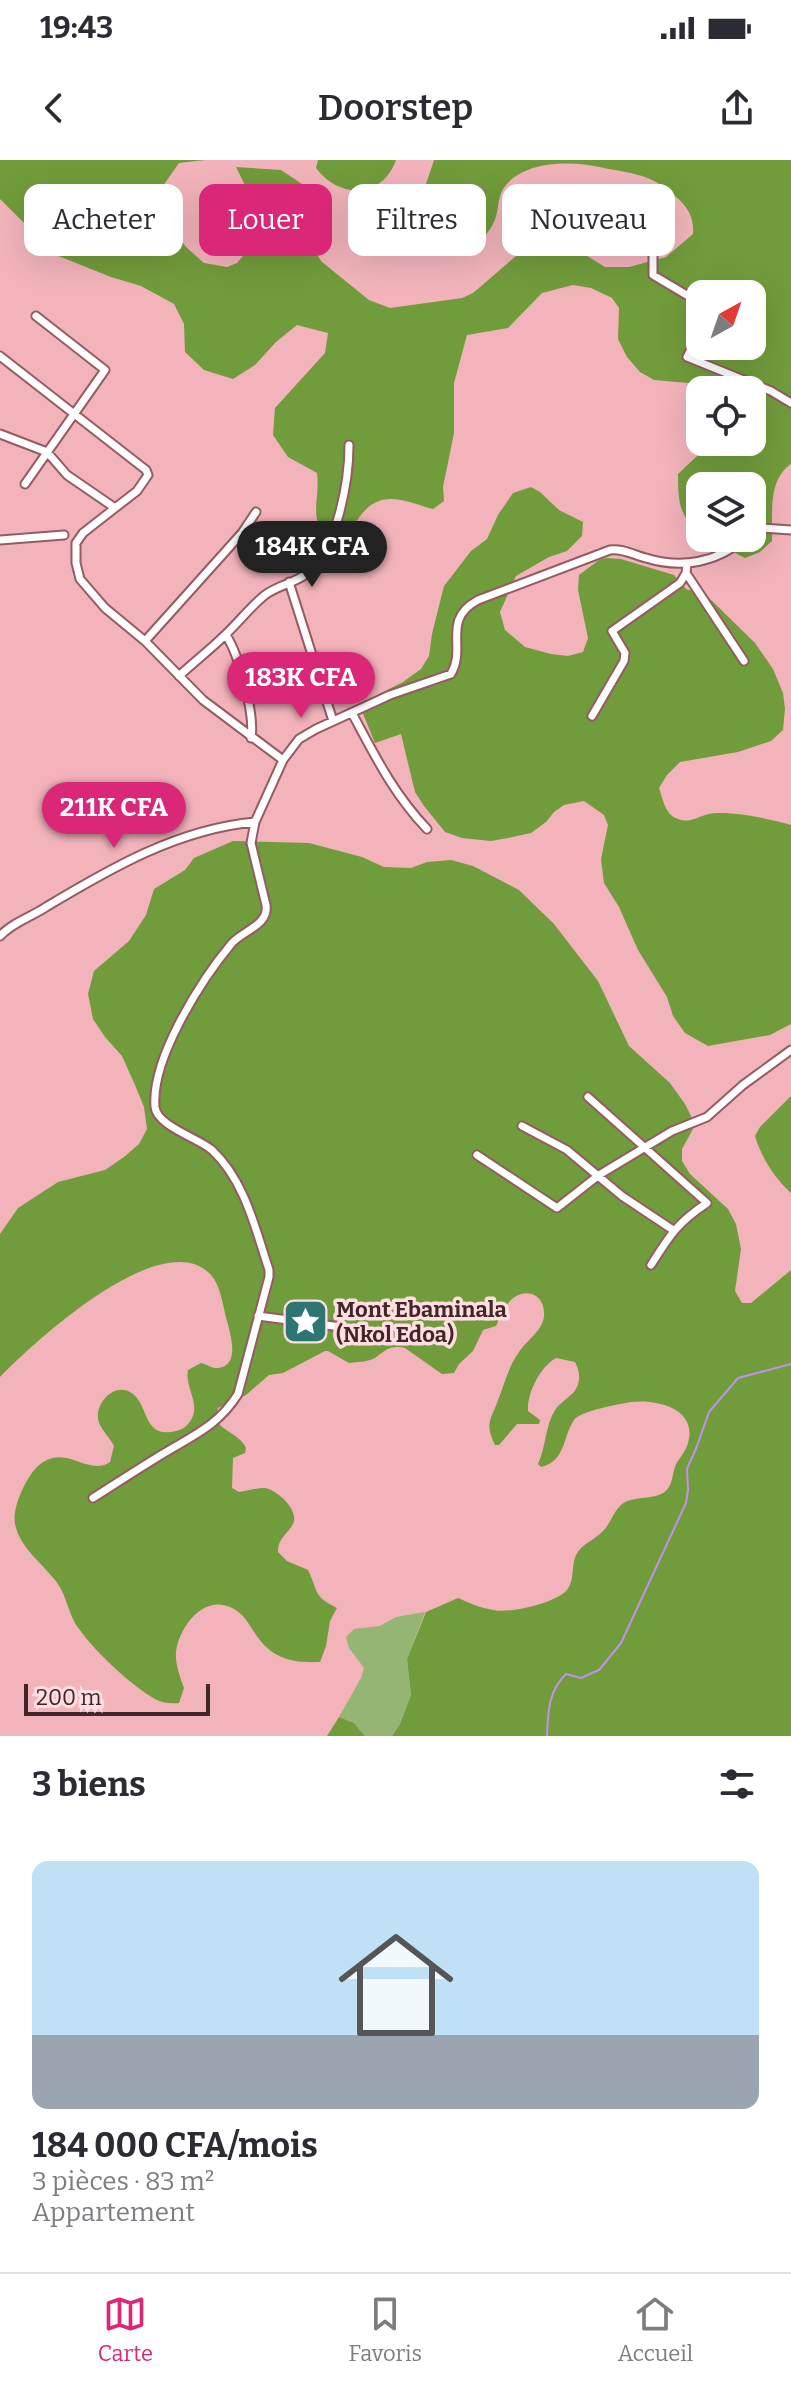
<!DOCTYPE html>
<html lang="fr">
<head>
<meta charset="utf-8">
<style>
	:root { --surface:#fff; --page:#f2f2f3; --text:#2b2b33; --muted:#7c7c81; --line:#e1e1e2; --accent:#db2777 }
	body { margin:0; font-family:Bitter,serif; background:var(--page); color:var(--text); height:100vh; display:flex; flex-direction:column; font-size:30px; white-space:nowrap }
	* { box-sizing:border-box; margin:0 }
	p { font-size:26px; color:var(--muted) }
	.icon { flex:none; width:44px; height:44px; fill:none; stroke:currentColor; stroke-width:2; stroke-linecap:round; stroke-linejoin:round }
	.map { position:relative; height:1576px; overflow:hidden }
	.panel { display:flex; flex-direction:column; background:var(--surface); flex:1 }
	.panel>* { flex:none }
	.hud { position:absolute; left:24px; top:24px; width:744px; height:72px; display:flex; gap:16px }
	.needle { width:52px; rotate:40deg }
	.controls { position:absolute; left:686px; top:120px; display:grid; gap:16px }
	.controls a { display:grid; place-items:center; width:80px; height:80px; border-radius:16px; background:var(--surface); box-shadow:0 8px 32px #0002; font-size:40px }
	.scale { position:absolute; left:24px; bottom:20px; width:186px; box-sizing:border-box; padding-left:8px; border:4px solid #3e2629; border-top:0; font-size:22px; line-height:28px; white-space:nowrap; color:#3e2629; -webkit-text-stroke:6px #ffdde1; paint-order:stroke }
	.price { position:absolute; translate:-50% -68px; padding:0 18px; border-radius:28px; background:var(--accent); color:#fff; font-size:26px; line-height:52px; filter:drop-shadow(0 2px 4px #0008) }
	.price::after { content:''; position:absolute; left:50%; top:48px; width:24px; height:18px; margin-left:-12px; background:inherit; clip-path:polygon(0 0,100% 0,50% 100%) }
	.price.on { background:#222; color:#fff }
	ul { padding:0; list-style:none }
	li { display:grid; align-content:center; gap:16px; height:424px; padding:0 32px }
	li span { display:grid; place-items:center; height:248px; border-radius:16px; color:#555 }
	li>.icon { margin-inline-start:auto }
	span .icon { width:144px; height:144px; fill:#fffc; stroke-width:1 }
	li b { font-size:34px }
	h2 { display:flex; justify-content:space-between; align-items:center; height:96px; padding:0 32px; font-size:34px }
	.pill { padding:0 28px; border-radius:16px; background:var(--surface); box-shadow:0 8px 32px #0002; font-size:28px; line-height:72px }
	.pill.on { background:var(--accent); color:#fff }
	.status { display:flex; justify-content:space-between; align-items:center; height:56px; padding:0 40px; background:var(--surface); direction:ltr }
	.status svg { height:22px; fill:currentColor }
	header { display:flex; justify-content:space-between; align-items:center; height:104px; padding:0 32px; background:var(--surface); font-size:36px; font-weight:600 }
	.dock { display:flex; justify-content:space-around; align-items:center; height:112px; border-top:2px solid var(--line); background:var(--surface); font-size:22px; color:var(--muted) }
	.dock a { display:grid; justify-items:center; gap:4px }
	.dock .on { color:var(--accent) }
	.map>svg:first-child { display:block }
	.green { fill:#95b672 }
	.forest { fill:#719c3b; fill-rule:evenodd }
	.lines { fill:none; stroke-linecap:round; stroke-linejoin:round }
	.stream { stroke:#c390e9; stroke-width:2 }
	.street-casing { stroke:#945b63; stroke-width:11 }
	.street { stroke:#fff; stroke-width:7 }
	.labels { text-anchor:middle; stroke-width:7; stroke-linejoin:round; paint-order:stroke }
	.poi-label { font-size:22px; font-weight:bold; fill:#3e2629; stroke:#ffdde1; text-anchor:start }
</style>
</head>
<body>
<div class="status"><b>19:43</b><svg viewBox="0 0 49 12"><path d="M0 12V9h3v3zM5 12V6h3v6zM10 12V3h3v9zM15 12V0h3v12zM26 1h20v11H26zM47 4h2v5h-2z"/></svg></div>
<header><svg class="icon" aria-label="back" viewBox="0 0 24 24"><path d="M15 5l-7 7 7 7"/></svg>Doorstep<svg class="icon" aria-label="share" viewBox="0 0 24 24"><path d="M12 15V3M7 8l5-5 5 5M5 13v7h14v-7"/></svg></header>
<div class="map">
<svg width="791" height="1576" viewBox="0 0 791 1576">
	<rect width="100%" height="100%" fill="#f3b3bb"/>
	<path class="green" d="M425,1452L407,1499L411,1535L400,1564L392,1576H365L354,1563L339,1557L361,1518L364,1508L349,1488L346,1477L354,1469L380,1466L396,1457Z"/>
	<path class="forest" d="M0,0H205L179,3L165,23L161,45L171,66L186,87L204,103L227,107L237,103L252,85L257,50L236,7L281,10L302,24L311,33L314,45L310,68L315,92L322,102L369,140L390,148L462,138L473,133L545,71H557L584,94L605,107H629L666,97L693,74C695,50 679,38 662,26C647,14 623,12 604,8C572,0 522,0 503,29C497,39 499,53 493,64C484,82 463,94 443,94L425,76L416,54L434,0H791V304C767,321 773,354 772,381L760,392L745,398L705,378H752V326H700V374C679,356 678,341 678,314L696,297L717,282H752V230H716L711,225L654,220L640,212L627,197L618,179L619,148L612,138L591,128L573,125L542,133L508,168L467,175L454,223V273L443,327L444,341L433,349C406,342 382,328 361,355C355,362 352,370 346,376L321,372C311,350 320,336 317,313L288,297L273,275L275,248L325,193L328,173L297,165L276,182L255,205L233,219L204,210L185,192L184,164L174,144L141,126L111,117L56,95L0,39ZM700,134H752V186H700Z
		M318,0H396C382,39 339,39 316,8Z
		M531,327L540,332L559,350L583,362L582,376L567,391L549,397L516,416L500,452L505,470L525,487L551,494L568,496L583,492L588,478L578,430L579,415L599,400L606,398L621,399L674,415L686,429L706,435L755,483L773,509L783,533L785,549L783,570L771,581L738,592L680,602L667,615L659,628C663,639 665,655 678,659C690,664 698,656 709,654C730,650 770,659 791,665V864L770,875L708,886L685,873L673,856L667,837L638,790L619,747L604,723L601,699L608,665L604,655L584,641L564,645L554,652L546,662L531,673L508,678L491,681L462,678L445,672L424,646L415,632L401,574L375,583L359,544L403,522L421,509L429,496L432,474L444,426L471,391L487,379L498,355L513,333Z
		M233,681L309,683L362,697L384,707L411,708L427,702L451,700L473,706L519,730L554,764L598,821L629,886L670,923L685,944L693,960V969L682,989V1001L690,1014L728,1049L736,1064L741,1089L735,1131L742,1143H751L791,1110V1576H392L400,1564L411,1535L407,1499L426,1452L458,1438C469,1443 481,1448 493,1450C509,1454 556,1443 567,1430C575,1420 571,1406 576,1395C582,1383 595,1380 603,1371C610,1364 613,1353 620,1346C633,1333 659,1343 669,1327C673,1320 673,1311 676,1304C680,1297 686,1291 688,1283C698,1248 656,1239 631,1242C619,1244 580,1251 574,1260C562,1278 566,1301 541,1307L538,1304C546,1287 545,1266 555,1250C561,1241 573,1236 577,1227C581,1218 579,1210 575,1202L556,1198C540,1207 527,1233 528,1251L540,1260L539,1264H517L499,1285H495C491,1277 488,1269 490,1261C491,1255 495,1249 497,1243C504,1226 508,1207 519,1192C527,1180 542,1171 544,1157C546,1137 529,1126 512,1139C504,1146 501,1156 496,1166L483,1170L473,1191L459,1204L454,1213L442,1214L405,1188C390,1185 386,1190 375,1198C368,1202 357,1202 349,1203L328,1191H325L283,1213L269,1215L246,1235L218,1248L215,1258C222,1272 240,1274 246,1288L245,1293L233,1298L232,1328L239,1332C247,1331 256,1328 264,1328C277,1329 300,1351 293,1364C287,1375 278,1378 278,1392L287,1401L308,1410C319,1433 313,1436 337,1448L330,1461L326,1486L320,1502C295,1503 275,1500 259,1479C249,1466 246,1454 230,1447C203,1435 179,1467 176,1492C175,1503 180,1517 184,1528L179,1543C171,1544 162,1543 155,1539C130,1525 90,1487 75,1463C68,1450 66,1436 58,1424C44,1404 20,1389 15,1364C12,1348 25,1320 36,1308C65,1280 86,1318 110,1302L114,1286C110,1278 104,1273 100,1265C91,1248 112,1222 130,1232C149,1242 142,1276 171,1272C178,1271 184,1269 188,1264C204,1246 184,1229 188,1210L201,1203C207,1204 212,1209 218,1208C241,1206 230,1173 227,1161C223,1147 221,1126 211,1115C163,1063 34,1182 0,1217V1074L18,1048L58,1022L105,1010L124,997L139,984L147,969L144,947L135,925L122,896L105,877L93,859L88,834L94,811L129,781L146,755L154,729L185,710L194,698Z
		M791,936V1033C775,1019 761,997 755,976L760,967Z
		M339,1557L354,1563L365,1576H327Z"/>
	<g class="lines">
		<path class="stream" d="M547,1576C548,1553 548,1531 566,1514L581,1518L599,1510L621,1483L686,1343L688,1330L687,1309L697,1286L709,1252L738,1218L791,1204"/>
		<defs>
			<path id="street" d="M653,86V115L700,143
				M700,171L687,197L771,231L791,243
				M0,196L146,310L148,315L137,331L115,348
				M0,274L47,292L67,315L115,348L83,373L76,383V403L80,419L105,448L145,481L203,540L283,600L299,579L316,569L390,535L451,514C467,487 441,460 478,440L610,390C622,388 634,395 646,398C681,409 717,403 745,378
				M25,324L105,210L36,156
				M752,372L761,368L791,370
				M0,380L64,375
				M686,413L744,501
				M289,422L333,561
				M226,475C239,495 255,554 251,578
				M145,481L242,373L256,352
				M179,516C194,502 211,489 225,475C239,462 250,447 265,435C278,425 296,423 309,412C337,388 349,321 349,285
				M352,553C375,596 393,633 427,669
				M592,556L624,501L625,493L612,471L680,423L686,413L687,404
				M0,776C13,762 31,757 46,747C111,708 178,669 255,662
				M588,937L707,1043C677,1063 670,1075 651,1105
				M522,966L567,990L622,1036L673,1070
				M477,995L557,1048L599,1015L672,971L707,957L743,925L791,890
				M258,1156L341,1167
				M93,1338C115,1324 138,1309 161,1295C192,1276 218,1266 238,1234L269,1117V1110C255,1068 245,1021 212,990C198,978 157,966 155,947C151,898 202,819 232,783C244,770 269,765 266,745L251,683L255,662L283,600"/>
		</defs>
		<use href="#street" class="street-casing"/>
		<use href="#street" class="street"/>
	</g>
	<defs>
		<symbol id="sight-square" viewBox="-11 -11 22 22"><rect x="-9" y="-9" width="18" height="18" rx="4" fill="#2d7672" stroke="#ffdde1"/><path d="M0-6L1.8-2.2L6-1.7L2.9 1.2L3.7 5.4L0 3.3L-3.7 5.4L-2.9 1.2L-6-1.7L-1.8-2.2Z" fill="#fff"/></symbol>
	</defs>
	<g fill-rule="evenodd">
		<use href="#sight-square" x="280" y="1136" width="51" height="51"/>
	</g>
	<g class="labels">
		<g class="poi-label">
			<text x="336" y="1157">Mont Ebaminala<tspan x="336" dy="25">(Nkol Edoa)</tspan></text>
		</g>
	</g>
</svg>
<div class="controls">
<a><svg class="needle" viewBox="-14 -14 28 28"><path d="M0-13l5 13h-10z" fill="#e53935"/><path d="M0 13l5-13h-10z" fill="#7c7c81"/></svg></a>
<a><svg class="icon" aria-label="locate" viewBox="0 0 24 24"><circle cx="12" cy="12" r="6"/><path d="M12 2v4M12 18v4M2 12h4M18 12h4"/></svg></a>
<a><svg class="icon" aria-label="layers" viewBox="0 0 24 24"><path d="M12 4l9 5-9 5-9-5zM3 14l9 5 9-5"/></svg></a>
</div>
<div class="scale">200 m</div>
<b class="price on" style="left:312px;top:429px">184K CFA</b>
<b class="price" style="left:301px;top:560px">183K CFA</b>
<b class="price" style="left:114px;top:690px">211K CFA</b>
<div class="hud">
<a class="pill">Acheter</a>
<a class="pill on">Louer</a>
<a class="pill">Filtres</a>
<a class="pill">Nouveau</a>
</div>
</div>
<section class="panel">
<h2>3 biens<svg class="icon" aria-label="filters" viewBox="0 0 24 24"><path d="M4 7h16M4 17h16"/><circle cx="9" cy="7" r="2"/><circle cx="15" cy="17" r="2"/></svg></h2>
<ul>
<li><span style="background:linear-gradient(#bfe0f5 70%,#9aa5b1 0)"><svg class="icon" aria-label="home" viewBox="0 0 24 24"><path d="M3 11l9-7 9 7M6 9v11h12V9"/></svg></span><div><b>184 000 CFA/mois</b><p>3 pièces · 83 m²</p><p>Appartement</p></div></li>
</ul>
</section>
<nav class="dock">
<a class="on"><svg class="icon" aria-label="map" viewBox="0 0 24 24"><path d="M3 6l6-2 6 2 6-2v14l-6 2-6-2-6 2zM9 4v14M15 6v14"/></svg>Carte</a>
<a><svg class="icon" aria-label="saved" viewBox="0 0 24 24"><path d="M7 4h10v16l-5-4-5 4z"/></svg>Favoris</a>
<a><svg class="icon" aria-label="home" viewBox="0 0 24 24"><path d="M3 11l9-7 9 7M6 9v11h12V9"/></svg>Accueil</a>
</nav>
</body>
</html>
